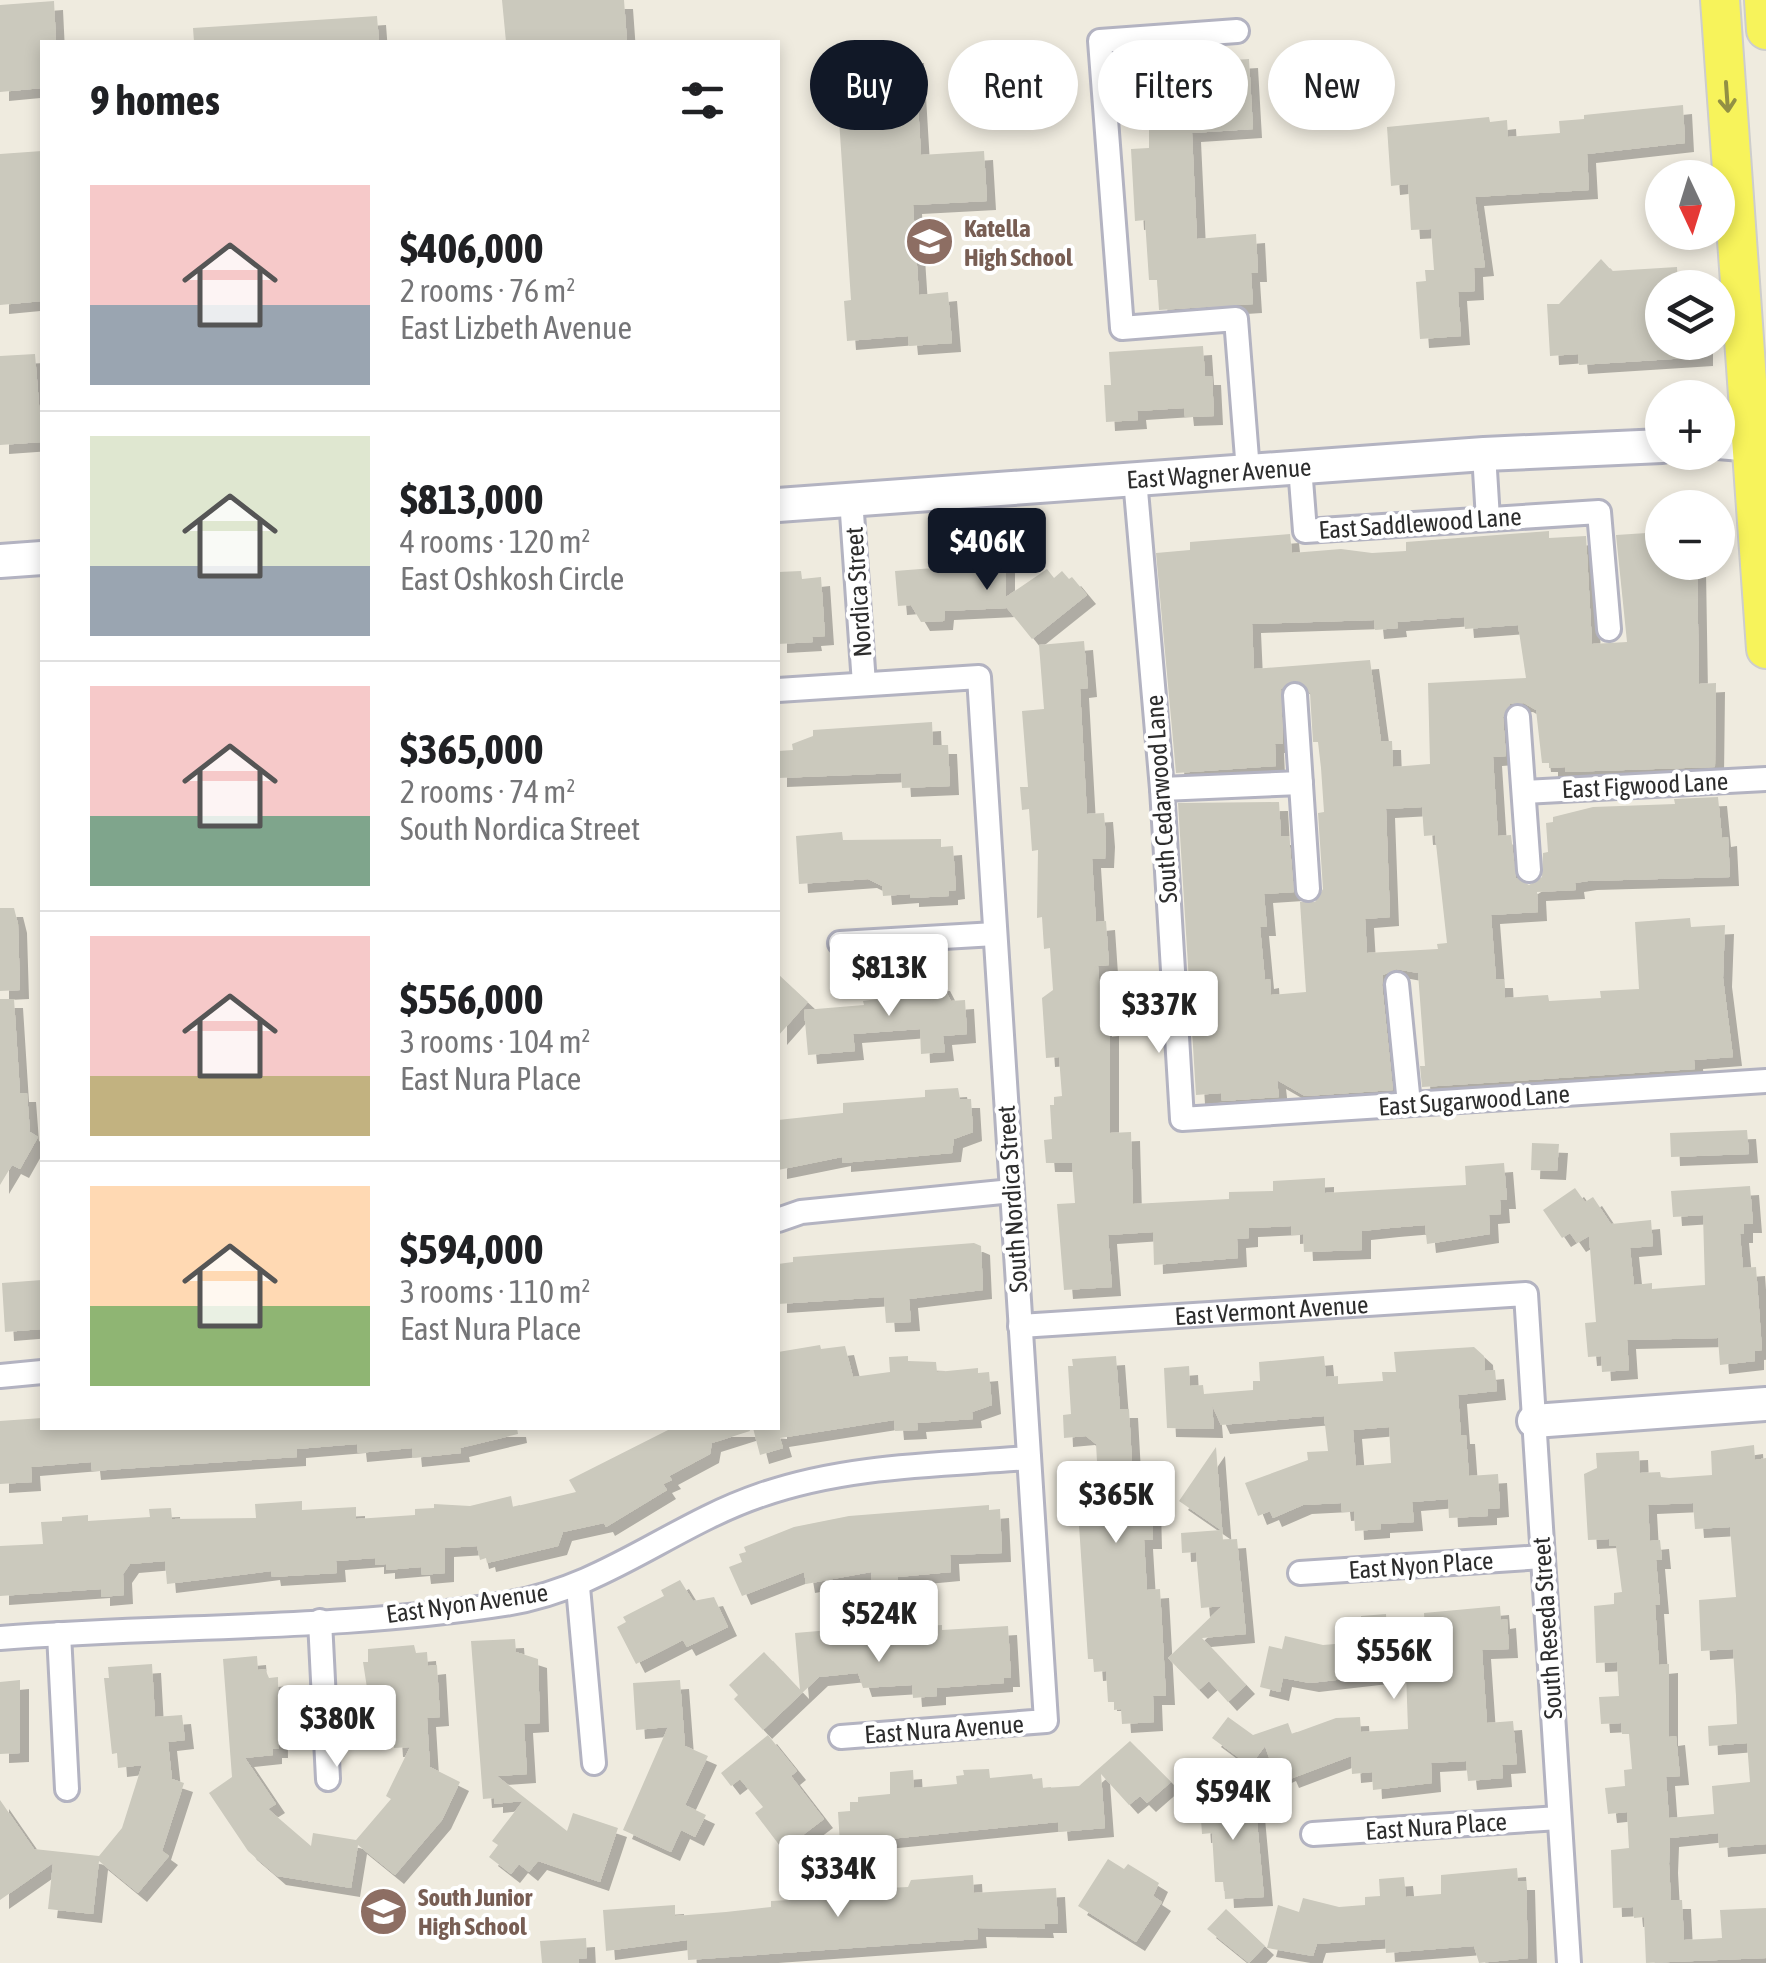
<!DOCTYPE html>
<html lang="en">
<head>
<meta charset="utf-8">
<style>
	:root { --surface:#fff; --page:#f6f6f6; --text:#202124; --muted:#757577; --line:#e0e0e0; --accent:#111827 }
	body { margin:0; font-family:"Asap Condensed",sans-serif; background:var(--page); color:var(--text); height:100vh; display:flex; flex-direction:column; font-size:38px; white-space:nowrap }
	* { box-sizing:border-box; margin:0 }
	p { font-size:32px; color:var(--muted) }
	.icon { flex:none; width:55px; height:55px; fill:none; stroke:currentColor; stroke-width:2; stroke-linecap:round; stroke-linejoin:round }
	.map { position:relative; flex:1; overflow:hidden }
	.sheet { position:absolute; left:40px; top:40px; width:740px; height:1390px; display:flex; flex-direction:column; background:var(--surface); border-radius:0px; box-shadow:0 5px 15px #0003 }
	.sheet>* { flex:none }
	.banner { position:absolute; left:810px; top:40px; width:805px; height:90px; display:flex; gap:20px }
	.needle { width:65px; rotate:176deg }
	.controls { position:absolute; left:1645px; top:160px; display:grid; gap:20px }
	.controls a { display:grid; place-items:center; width:90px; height:90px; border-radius:50%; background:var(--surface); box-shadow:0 5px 15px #0003; font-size:50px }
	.price { position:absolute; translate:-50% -85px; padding:0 22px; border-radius:10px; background:#fff; color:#222; font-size:32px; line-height:65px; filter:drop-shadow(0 2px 5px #0008) }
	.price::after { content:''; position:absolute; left:50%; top:60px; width:30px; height:22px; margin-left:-15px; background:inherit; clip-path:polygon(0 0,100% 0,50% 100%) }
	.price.current { background:var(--accent); color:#fff }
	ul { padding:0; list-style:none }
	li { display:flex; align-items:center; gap:30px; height:250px; padding:0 50px }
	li+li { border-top:2px solid var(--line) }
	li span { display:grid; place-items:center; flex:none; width:280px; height:200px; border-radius:0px; color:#555 }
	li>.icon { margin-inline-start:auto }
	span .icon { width:120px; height:120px; fill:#fffc; stroke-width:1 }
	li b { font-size:42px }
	h2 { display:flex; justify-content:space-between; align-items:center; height:120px; padding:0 50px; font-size:42px }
	.tag { padding:0 35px; border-radius:45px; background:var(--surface); box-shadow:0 5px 15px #0003; font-size:35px; line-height:90px }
	.tag.current { background:var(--accent); color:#fff }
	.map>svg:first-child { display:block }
	.building { fill:#cbc9bd; fill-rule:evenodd; filter:url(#shadow) }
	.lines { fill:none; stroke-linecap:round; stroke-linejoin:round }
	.street-casing { stroke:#b3b3c1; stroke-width:28 }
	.secondary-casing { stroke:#b3b3c1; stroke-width:38 }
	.primary-casing { stroke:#cdcdcd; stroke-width:42 }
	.street { stroke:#fff; stroke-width:22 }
	.secondary { stroke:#fff; stroke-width:32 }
	.primary { stroke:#f7f35b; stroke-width:38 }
	.oneway { stroke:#929044 }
	.labels { text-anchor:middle; stroke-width:8; stroke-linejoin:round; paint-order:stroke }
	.education-label { font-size:25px; font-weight:bold; fill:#785e54; stroke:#fff; text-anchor:start }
	.street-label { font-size:25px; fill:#2d2d2d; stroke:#fff }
</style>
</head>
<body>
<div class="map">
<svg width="1766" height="1963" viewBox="0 0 1766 1963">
	<defs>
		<filter id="shadow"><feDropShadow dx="9" dy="9" stdDeviation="0" flood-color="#0004"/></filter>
	</defs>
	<rect width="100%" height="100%" fill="#efebdf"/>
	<path class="building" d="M502,0H624L627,42H506Z
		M54,1L56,42H42V88L0,92V5Z
		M377,16L379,42H194L193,28Z
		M915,54L921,155L984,151L987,201L913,205L919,295L948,292L952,343L909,346L908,336L847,341L844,301L851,300L835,59Z
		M1249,59L1253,129L1192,133L1197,239L1256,234L1258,273H1251L1253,304L1159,310L1157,280H1149L1145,220L1135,221L1131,149L1149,148V71L1168,70V64Z
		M1683,105L1685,143L1587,154L1589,190L1475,197L1485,267L1474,268L1475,291L1458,292L1461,336L1420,339L1416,282L1426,281L1425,270H1434L1431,229L1411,230L1408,184L1391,186L1387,127L1489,117L1490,122L1507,120L1508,137L1560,133L1559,121L1584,119V115Z
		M42,151V301L0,305V154Z
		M1601,259L1612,271L1677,267L1678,288H1662V342H1704V357L1579,365L1578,354L1550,356L1547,304H1559Z
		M1203,346L1205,376H1212L1214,416L1185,417L1184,408L1137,411L1138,420L1106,422L1104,385H1111L1109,352Z
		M35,354L42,442L0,445V356Z
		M1549,531V538L1586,536L1592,644L1627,642L1616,535L1662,532V562H1697L1699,684L1716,683L1715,767L1565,772V767L1549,768V763H1542L1536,710L1524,703L1510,704L1503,717L1506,756L1493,757L1498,836L1511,835L1516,878L1529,885L1542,877L1543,853L1548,852L1546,823L1553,822V817L1593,807L1675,804L1674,799L1718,797L1722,838L1728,837L1730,877L1588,881L1575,883L1576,890L1537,892L1538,912L1491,915L1496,979H1504L1505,998L1548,995L1549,1001L1601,998L1600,991L1639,989L1635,922L1690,918L1691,927L1725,925L1723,978L1733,1057L1694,1060L1695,1069L1422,1087L1420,1066H1425L1418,973L1396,969L1383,975L1382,985L1393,1090L1305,1096L1277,1080L1279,1097L1222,1101L1221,1093L1196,1095L1178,803L1279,802L1281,836H1289L1294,892L1264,894L1267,927H1260L1265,980L1270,979L1271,995L1306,992L1300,902H1315L1323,889L1318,813L1324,812L1321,768L1318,742H1313L1310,693L1295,680L1281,689L1283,744H1275L1276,766L1176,773L1156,553L1190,550V542L1290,534L1292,553L1341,549L1372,553L1406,551V542ZM1464,617L1465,629L1518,625L1526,678L1428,683L1430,764L1393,767L1392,741H1381L1370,660L1254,669L1252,624L1374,620L1375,630L1398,628L1397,622ZM1422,807L1424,836L1435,835L1447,943L1437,944L1438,949L1367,953L1365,919L1390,917L1386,809Z
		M1006,560V597L1047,569L1054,578L1062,571L1069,579L1072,577L1087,595L1032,639L1007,608L945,611L944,621L921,622L911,605L898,606L895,571L959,566V561Z
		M801,571L802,579L821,577L825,636L812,637L813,642L778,644V572Z
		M1084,641L1088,688L1080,689L1087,814L1104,813L1106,838L1105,859H1092L1096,922L1106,921L1109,965L1098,966L1103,1028L1110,1027V1133L1131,1132L1133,1204L1229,1199V1192L1273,1191V1181L1325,1178V1193L1466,1185L1465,1166L1504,1163L1507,1200H1500L1501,1214L1489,1215L1490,1234L1427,1244L1425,1225L1390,1228L1362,1231V1250L1304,1252L1303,1234L1291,1235V1226L1249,1228V1238L1237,1239L1238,1258L1154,1265L1153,1232L1108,1235L1112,1287L1064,1290L1057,1204L1075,1203L1072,1163H1046L1044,1140L1052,1139L1050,1105H1054V1097L1062,1096L1059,1057L1046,1058L1042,998L1053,990L1050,948L1044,949L1042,917L1037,918L1038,850L1032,851L1029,809L1022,810L1020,787H1028L1022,711L1044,709L1039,645Z
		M932,722L933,745H948L950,786L902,788L901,773L778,778V751L793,750L792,744L813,736V730Z
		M842,832L843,840L941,839V847L953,846L956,890L949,891V896L910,898V894L883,896L882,886L868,879L799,884L796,836Z
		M0,908H14L18,924L20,990L0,991Z
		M778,974L808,1002L778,1036Z
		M941,982L951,1001L965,1000L967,1034L943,1036L945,1052L921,1054L920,1029L853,1034L855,1051L808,1055L804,1010L864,1005L863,1001L878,999L884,986Z
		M0,999H14L20,1093H27L30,1132L38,1137L20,1169L12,1165L0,1185Z
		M958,1088L960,1099H971L973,1132L954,1139L952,1153L842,1163V1157L778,1170V1120L843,1113V1103L925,1097V1090Z
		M1747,1130L1749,1154L1671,1157L1670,1133Z
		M1532,1143L1559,1144L1557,1171L1531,1170Z
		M1750,1186L1753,1224H1744V1234H1740L1743,1268L1756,1267L1762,1350L1755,1351V1361L1720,1365L1718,1338L1627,1340L1629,1370L1602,1372L1601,1356L1588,1357L1585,1323L1596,1322L1589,1236L1577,1243L1570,1233L1562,1238L1543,1210L1575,1188L1585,1202L1593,1197L1611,1224L1651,1220L1653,1246L1630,1248L1634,1285L1652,1283V1289L1705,1285L1703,1215L1673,1217L1671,1191Z
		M974,1243L981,1246L983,1290L909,1299L911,1322L886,1323L884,1297L778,1304V1264L793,1262V1257Z
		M42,1280V1329L5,1332L2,1283Z
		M820,1345L821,1349L845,1346L853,1377L890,1372L889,1357L908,1356V1361L936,1362L937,1372L978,1368V1373L989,1372L992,1405L972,1412L973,1419L917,1423L918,1430L895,1431L894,1420L780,1438L783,1448L760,1455L753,1428L778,1430V1352Z
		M1474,1347L1484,1356L1485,1371L1495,1370L1497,1391L1458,1395L1461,1435H1466L1469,1476L1498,1474L1500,1508L1488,1509V1516L1449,1518L1448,1499L1412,1502L1414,1522L1381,1524V1529L1355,1531L1354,1511L1342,1512L1341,1503L1303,1505L1273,1518L1270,1511L1258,1516L1245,1483L1308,1460L1307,1452L1328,1451L1324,1416L1221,1425L1212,1405L1214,1429L1167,1428L1164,1368L1189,1366L1190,1386L1203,1385L1204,1394L1253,1390V1381H1260L1259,1362L1324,1356L1326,1377L1338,1376V1384L1383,1381L1382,1372H1396L1394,1352ZM1389,1427L1391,1463L1356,1466L1353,1430Z
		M1116,1356L1120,1409H1129L1132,1463L1151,1461L1153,1540H1144L1147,1590L1160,1589L1166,1696H1153L1154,1722L1122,1724L1121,1709L1114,1710V1702H1108L1106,1671L1094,1672L1093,1659H1088L1076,1481L1098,1479L1096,1444L1086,1436L1064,1438L1063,1415L1071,1414L1068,1366H1073L1072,1359Z
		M42,1418V1428H517L518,1434L460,1448L461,1453L413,1458L412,1448L358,1453L357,1444L297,1449V1457L92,1471L91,1462L31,1467L32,1482L0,1484V1421Z
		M672,1428H749L750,1431L712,1443L710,1454L669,1476L672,1480L663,1484L667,1490L606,1527L604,1523L563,1532L558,1546L487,1563L486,1558L480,1560L477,1546L445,1548V1573L422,1575L421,1567L386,1570V1564L375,1565V1558L336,1561L337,1573L272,1577L271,1571L167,1584L165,1561L130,1564L123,1574L124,1595L101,1597V1589L0,1596V1546L43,1544L41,1522L62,1521V1517L88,1515V1521L150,1517L149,1509L171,1508L172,1519L256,1518L255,1504L302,1501V1510L356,1507V1519L415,1515V1509L434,1508V1504L470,1506L511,1496L513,1507L576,1492L569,1480Z
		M1754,1445L1755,1460L1766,1458V1844L1719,1848L1718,1833L1670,1838L1669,1864L1671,1900H1682L1684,1940L1722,1938L1720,1910L1766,1908V1958L1646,1963L1644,1917L1634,1918L1633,1907L1613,1908L1611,1850L1629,1848L1627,1812L1608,1814L1605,1788L1625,1786L1624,1770L1632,1769L1629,1734H1622L1621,1723L1601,1724L1599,1697L1619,1696L1617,1662L1596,1663L1594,1606L1614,1604V1593L1622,1592L1616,1546H1609V1539L1588,1540L1584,1474L1597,1468L1596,1453L1639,1451L1640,1473L1660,1472L1661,1477L1669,1478L1712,1475L1711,1451ZM1693,1503L1695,1529L1730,1527L1736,1597L1699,1600L1701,1651L1733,1649L1736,1696L1737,1724L1708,1726L1709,1746L1747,1743L1750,1782L1712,1786L1714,1814L1669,1818L1666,1777L1680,1776L1676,1736L1669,1737V1664L1659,1665L1655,1605H1660L1656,1560H1662L1660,1540L1650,1541L1648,1505Z
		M1216,1447L1223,1540L1237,1539L1246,1634L1202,1638L1246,1685L1228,1702L1209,1681L1199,1690L1168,1658L1222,1606L1201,1608L1196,1552L1182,1553L1181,1533L1221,1530L1179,1501Z
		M989,1505V1510L1000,1509L1002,1553L950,1555L951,1572L898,1577V1586L872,1588L871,1572L806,1584L804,1572L742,1596L729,1567L742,1562L739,1554L746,1552L744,1547L794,1527L849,1516Z
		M680,1580L693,1601L714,1597L728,1627L687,1647L683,1640L636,1664L617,1627L626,1622L623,1617L664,1596L661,1590Z
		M1500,1606L1501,1620L1507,1619L1509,1649L1482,1650L1487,1723L1513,1721L1517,1764L1502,1765L1503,1778L1468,1781L1466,1761L1431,1763L1432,1783L1373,1790L1372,1772L1352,1774L1351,1756L1290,1779L1287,1772L1276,1777L1265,1746L1250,1766L1212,1738L1228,1717L1253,1735L1288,1723L1292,1734L1336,1718L1360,1717L1361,1732L1408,1729L1406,1672L1310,1683L1283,1678L1280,1692L1260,1687L1269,1646L1282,1649L1285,1636L1323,1645L1347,1643V1635L1362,1634L1361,1616L1386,1614L1387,1633L1425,1632L1424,1613Z
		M942,1625V1630L1008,1626L1011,1678H1004V1683L937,1688V1696L913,1698L912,1685L863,1688L858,1673L819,1677L763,1730L734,1699L738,1695L729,1685L764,1652L800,1690L795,1633L842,1629L843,1641L908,1636L907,1627Z
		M515,1639L516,1652L538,1659L540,1723L524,1724L527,1774L497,1776L567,1831L573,1813L618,1828L600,1882L538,1861L529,1872L519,1864L511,1874L489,1857L498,1845L492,1841L523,1801L494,1804V1798L483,1799L471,1641Z
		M414,1645L416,1653L427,1652L428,1666L437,1665L440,1717L427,1718L430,1767L460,1782L442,1820L395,1875L358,1845L351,1888L277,1876L248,1851L209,1793L232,1777L223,1659L257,1656L258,1670L265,1669L269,1678L278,1677L279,1749H273V1755L245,1758L276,1804L268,1809L311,1846L313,1833L356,1840L391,1799L386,1796L410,1747L394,1748L393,1733L373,1727L363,1662H368V1649Z
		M152,1664L155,1717L182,1715L185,1740L168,1742L172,1779L184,1783L162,1851L169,1856L138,1893L99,1861L93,1914L48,1909L53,1863L0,1900V1800L34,1849L99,1856L122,1828L142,1765L118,1768L117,1753L112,1754L104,1678H109L108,1667Z
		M20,1680V1753L0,1754V1682Z
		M680,1680L685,1746L708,1756L685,1805L706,1815L695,1837L681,1830L671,1852L623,1830L668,1727L636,1730L633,1683Z
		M768,1735L797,1771L791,1776L824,1819L783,1850L755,1813L763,1807L740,1779L731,1786L721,1773Z
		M1130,1741L1171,1782L1147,1803L1140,1796L1129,1805L1101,1774L1105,1828L1059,1832L1058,1822L840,1844L838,1812L850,1811V1802H858V1797L890,1794V1772L913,1770L914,1788L957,1784L956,1776L964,1775L963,1770L989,1769L990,1778L1032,1774L1033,1779L1042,1778L1043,1788L1079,1786Z
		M1234,1786L1223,1802L1255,1799L1264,1897L1225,1899L1224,1882H1215L1212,1833L1202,1834L1199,1790Z
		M1108,1859L1124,1869L1128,1864L1159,1883L1153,1896L1162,1902L1136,1942L1078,1906Z
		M1517,1868L1518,1881H1526L1528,1958L1479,1963L1474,1946L1386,1953L1385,1939L1317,1944L1313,1956L1267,1948L1278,1905L1299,1912L1303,1898L1339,1907L1365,1905V1897L1380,1896L1379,1879L1404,1877L1406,1897L1441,1894V1875Z
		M973,1875L974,1893L1056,1888L1058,1924H1044L1045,1929L977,1928L978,1939L688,1960L687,1940L606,1951L603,1910L675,1905V1916L726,1912L771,1907V1901L809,1899V1892L908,1887L911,1880Z
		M1226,1909L1265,1946L1249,1963L1207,1929Z
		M586,1938L587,1958L579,1959V1963H542L540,1941Z"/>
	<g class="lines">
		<defs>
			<g id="street">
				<path d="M1237,31L1100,41L1122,328L1236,319L1248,471"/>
				<path d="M1484,454L1488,519"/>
				<path d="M1300,467L1305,531L1599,512L1609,629"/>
				<path d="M1135,479L1162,789L1182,1119L1766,1081"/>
				<path d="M851,499L864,684"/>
				<path d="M778,690L979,677L1046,1721L841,1737"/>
				<path d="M1295,695L1308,889"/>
				<path d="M1518,717L1529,870"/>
				<path d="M1162,789L1301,783"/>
				<path d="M1524,792L1766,779"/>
				<path d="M840,943L995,934"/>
				<path d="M1397,984L1409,1104"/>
				<path d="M778,1220L801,1212L1012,1191"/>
				<path id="s1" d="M1020,1326L1526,1294L1569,1963"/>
				<path d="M0,1376L42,1372"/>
				<path d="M1300,1573L1543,1557"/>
				<path d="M578,1587L594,1763"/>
				<path d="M320,1621L328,1779"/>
				<path d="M59,1634L67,1789"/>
				<path d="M0,1638C167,1625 339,1630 505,1604C605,1588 670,1526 761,1495C847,1465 938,1465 1029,1458"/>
				<path d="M1313,1834L1559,1818"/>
			</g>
			<g id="secondary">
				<path d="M1718,442L1766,446"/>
				<path id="s2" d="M778,505L1484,454L1662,446"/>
				<path d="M0,561L42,558"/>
				<path d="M1534,1421L1766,1404"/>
			</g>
			<path id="primary" d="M1720,0L1766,649
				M1764,0L1766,30"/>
		</defs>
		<use href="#street" class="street-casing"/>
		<use href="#secondary" class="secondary-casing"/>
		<use href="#primary" class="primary-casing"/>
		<use href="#street" class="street"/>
		<use href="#secondary" class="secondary"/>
		<use href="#primary" class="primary"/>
	</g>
	<defs><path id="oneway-shaft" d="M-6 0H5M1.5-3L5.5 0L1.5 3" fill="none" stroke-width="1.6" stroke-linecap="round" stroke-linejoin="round" transform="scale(2.5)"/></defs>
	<use class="oneway" href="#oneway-shaft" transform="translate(1727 97) rotate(86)"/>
	<defs>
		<symbol id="school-disc" viewBox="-11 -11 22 22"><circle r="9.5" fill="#8d6e63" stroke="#fff"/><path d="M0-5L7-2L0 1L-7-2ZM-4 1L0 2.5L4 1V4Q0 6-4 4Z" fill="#fff"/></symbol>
	</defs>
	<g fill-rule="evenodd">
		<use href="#school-disc" x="902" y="214" width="55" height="55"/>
		<use href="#school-disc" x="356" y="1884" width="55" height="55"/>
	</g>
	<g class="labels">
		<g class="education-label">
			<text x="964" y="237">Katella<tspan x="964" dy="29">High School</tspan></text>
			<text x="418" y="1906">South Junior<tspan x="418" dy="29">High School</tspan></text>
		</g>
		<g class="street-label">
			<text dy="9" stroke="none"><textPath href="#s2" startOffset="442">East Wagner Avenue</textPath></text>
			<text transform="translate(1420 523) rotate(-4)" y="9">East Saddlewood Lane</text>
			<text transform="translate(858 592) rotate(-94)" y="9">Nordica Street</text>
			<text transform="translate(1645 785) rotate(-3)" y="9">East Figwood Lane</text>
			<text transform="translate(1161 799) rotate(-94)" y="9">South Cedarwood Lane</text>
			<text transform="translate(1474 1100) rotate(-4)" y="9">East Sugarwood Lane</text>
			<text transform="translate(1012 1199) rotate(-94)" y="9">South Nordica Street</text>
			<text dy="9" stroke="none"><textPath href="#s1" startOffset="252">East Vermont Avenue</textPath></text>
			<text transform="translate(1421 1565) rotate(-4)" y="9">East Nyon Place</text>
			<text transform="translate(467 1603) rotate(-8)" y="9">East Nyon Avenue</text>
			<text transform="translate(1547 1628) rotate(-94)" y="9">South Reseda Street</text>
			<text transform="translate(944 1729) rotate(-4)" y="9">East Nura Avenue</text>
			<text transform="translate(1436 1826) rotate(-4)" y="9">East Nura Place</text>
		</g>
	</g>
</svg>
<div class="controls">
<a><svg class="needle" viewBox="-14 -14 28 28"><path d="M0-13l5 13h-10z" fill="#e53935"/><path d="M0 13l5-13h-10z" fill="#757577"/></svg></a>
<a><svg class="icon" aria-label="layers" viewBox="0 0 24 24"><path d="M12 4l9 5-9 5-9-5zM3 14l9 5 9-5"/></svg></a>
<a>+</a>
<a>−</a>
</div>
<b class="price current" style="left:987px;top:593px">$406K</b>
<b class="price" style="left:889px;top:1019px">$813K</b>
<b class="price" style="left:1159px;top:1056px">$337K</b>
<b class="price" style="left:1116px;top:1546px">$365K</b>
<b class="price" style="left:879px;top:1665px">$524K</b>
<b class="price" style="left:1394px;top:1702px">$556K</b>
<b class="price" style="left:337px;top:1770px">$380K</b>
<b class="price" style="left:1233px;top:1843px">$594K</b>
<b class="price" style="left:838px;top:1920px">$334K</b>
<div class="banner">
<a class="tag current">Buy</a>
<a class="tag">Rent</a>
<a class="tag">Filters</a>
<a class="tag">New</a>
</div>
<section class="sheet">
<h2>9 homes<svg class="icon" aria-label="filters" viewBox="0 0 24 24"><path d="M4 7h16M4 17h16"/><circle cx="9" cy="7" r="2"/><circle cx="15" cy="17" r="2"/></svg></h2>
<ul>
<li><span style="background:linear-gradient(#f6c9c9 60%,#9aa5b1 0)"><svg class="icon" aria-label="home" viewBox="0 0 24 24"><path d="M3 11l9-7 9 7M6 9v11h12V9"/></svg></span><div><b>$406,000</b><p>2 rooms · 76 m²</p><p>East Lizbeth Avenue</p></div></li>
<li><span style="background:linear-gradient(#dfe7d0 65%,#9aa5b1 0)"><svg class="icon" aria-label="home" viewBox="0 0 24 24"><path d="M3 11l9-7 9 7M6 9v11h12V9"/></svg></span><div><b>$813,000</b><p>4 rooms · 120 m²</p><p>East Oshkosh Circle</p></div></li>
<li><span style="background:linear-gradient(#f6c9c9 65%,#7fa58c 0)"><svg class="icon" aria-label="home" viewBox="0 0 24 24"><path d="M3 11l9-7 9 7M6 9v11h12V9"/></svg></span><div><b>$365,000</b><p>2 rooms · 74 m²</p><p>South Nordica Street</p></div></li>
<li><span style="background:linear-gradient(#f6c9c9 70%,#c2b280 0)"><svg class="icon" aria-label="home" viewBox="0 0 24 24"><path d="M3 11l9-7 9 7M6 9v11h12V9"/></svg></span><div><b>$556,000</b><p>3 rooms · 104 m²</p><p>East Nura Place</p></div></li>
<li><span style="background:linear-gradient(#ffd9b3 60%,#8fb573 0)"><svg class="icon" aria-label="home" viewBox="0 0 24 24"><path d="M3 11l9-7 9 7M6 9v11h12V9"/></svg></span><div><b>$594,000</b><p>3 rooms · 110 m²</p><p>East Nura Place</p></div></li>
</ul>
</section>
</div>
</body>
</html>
